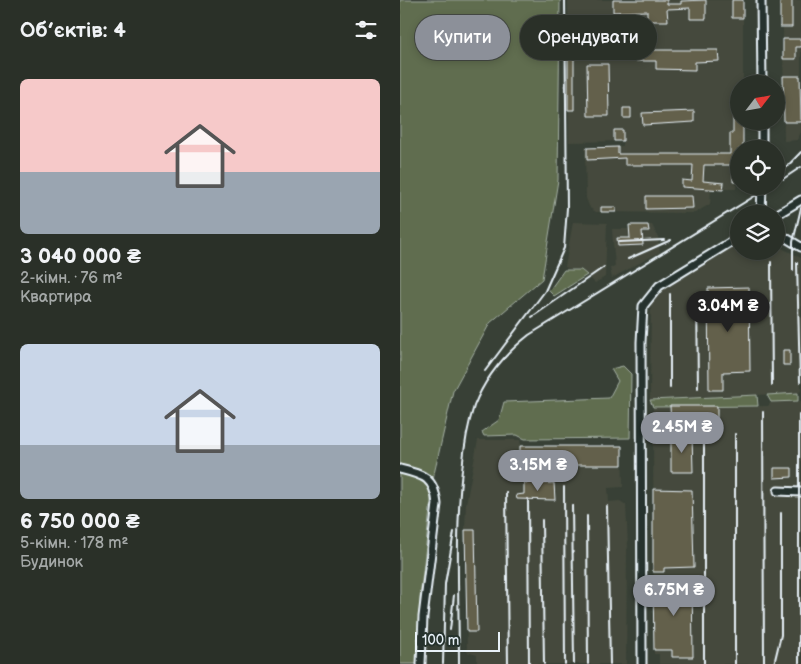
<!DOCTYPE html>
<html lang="uk">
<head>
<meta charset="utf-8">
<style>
	:root { --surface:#2a3028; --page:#323830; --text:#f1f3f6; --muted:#a5a9a8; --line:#464b45; --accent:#8c9099 }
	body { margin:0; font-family:"Balsamiq Sans",sans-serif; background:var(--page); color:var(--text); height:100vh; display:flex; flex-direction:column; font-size:19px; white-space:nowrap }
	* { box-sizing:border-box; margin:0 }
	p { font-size:16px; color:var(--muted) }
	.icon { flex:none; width:28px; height:28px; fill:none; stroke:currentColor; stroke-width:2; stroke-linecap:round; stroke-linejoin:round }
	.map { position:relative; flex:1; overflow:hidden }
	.side { display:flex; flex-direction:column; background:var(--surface); width:400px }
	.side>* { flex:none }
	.guide { position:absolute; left:15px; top:15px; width:310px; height:45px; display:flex; gap:10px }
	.needle { width:32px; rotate:59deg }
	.tools { position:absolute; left:330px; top:75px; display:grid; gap:10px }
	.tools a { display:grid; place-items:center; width:55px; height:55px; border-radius:50%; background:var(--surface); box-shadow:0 2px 8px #0003,0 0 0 1px var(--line); font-size:25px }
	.scale { position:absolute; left:15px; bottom:12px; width:85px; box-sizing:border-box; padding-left:5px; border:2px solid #e8f1f8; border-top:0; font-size:14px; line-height:18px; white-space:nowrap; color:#e8f1f8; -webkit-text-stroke:4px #26332d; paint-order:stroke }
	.price { position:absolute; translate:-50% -42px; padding:0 11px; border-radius:18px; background:var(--accent); color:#fff; font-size:16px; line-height:32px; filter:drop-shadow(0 1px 2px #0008) }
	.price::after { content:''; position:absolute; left:50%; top:30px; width:15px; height:11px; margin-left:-8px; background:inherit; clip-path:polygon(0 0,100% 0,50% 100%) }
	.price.current { background:#222; color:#fff }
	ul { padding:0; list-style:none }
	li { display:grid; align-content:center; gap:10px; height:265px; padding:0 20px }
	li span { display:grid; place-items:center; height:155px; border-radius:8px; color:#555 }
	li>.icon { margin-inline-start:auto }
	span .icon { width:90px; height:90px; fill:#fffc; stroke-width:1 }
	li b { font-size:21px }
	h2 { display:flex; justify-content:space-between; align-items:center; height:60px; padding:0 20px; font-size:21px }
	.chip { padding:0 18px; border-radius:22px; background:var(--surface); box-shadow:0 2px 8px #0003,0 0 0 1px var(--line); font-size:18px; line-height:45px }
	.chip.current { background:var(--accent); color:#fff }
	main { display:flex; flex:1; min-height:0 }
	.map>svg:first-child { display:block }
	.built { fill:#454a3d }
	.green { fill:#606d4f; stroke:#a4afa4 }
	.building { fill:#63604c; stroke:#e8f1f8 }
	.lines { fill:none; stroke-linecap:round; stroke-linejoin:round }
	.minor-casing { stroke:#e8f1f8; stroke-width:11 }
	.minor { stroke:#26332d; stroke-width:7 }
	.rail { stroke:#e8f1f8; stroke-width:2 }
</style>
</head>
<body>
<main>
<section class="side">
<h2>Об’єктів: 4<svg class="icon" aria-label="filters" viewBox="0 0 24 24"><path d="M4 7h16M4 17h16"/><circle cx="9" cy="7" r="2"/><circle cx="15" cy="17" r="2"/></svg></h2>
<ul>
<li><span style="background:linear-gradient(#f6c9c9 60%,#9aa5b1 0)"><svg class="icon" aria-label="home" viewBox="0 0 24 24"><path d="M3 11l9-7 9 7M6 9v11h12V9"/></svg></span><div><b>3 040 000 ₴</b><p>2-кімн. · 76 m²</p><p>Квартира</p></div></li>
<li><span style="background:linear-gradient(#c9d6e8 65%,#9aa5b1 0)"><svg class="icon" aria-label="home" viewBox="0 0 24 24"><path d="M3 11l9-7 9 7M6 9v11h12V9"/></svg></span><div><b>6 750 000 ₴</b><p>5-кімн. · 178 m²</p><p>Будинок</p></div></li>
</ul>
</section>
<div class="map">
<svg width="401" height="664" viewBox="0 0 401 664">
	<rect width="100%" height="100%" fill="#384036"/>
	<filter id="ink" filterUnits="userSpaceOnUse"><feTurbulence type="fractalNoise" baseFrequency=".02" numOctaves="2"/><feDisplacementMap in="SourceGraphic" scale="10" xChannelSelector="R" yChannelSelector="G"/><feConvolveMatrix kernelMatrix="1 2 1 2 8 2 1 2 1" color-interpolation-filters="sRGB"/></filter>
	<g filter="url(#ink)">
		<path class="built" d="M168,0H343V84H339V121H343V149H339L336,189H311L310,204L295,213L196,212L190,208L186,198L185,148L223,146V141L169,142Z
			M380,0H401V132L397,140L384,141L383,27Z
			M173,222L207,223L205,277L195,283L181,269H170L165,267Z
			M229,225H252L258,237L260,252L212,278L210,268L215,267L212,229H229Z
			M339,242V251H376V245L401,258V391L398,393L250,400L251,304L262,290Z
			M401,401V664H259V654H254L253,407L368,406L371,402Z
			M78,440H120L121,446H222L223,487L208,488L209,502L220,501L226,505L228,547L227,550L226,664H77V655L67,652L65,530L66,504Z"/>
		<path class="green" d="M0,0H160L158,180L142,279L90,323L53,391L34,474L20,598L17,664H0Z
			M164,270H181L187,275L154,296L149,291Z
			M223,366L231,374L230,438L125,439L117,435L84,436L82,432L99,420L104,402L209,398L218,381L211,369Z
			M398,393V401L371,402L367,395Z
			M357,395L358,406L253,407L250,400Z"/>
		<path class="building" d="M213,0H267V4H281V1L306,0V19H290V8L267,9L268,21H247V11L213,12Z
			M332,0H343V18H332Z
			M380,0H392V27H380Z
			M190,28H221L222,39L185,40V29Z
			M383,39H401V47H396V59H383Z
			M234,50H318L319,61L295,62V70L256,69V61H234Z
			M168,54H174V110H168Z
			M187,64H208L209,116H188Z
			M383,76H400L401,122H384Z
			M333,102L339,103V121H343V149H339V182H333V165H304L303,181L324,183L323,190L282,187V180L292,181L293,165H225V158L187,160V148L218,147V154H330V133H333Z
			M223,108H231V118H223Z
			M294,111V122L243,125L242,113Z
			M214,130H223V141H214Z
			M246,196H292L293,208L246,209Z
			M201,207H216V212H201Z
			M229,225H248L249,231H242L243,245L218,246L217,238H230Z
			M349,287L350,371L323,372V390H309L308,288Z
			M383,350H390V365H383Z
			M270,406H317V425H271Z
			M292,435L293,472H271V436Z
			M120,446H222V465H120Z
			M374,468H392V477L374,478Z
			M135,482L136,484L154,483L155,500L117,499L116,495L124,494V483Z
			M253,489L292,490L294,567L264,568V572H253Z
			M65,530H75L77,632H67Z
			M292,579L293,657H272V650H254L253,581Z"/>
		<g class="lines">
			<defs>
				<path id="minor" d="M361,0L362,84
					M362,121V149
					M361,214L362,186
					M376,215L401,200
					M376,232L401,247
					M0,469C24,475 34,477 37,504L23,617L21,664
					M378,491L401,492
					M242,664L241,342L243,306L259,286L339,237"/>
			</defs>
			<use href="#minor" class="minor-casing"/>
			<use href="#minor" class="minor"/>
			<path class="rail" d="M376,178L401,152
				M383,179L401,167
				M219,242L264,240
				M228,259L271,240
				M371,262L372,385
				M397,263L400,382
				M393,270V242L401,208
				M297,293L298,388
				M270,294V388
				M132,317L204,267
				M85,371L145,291L164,248L167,208L165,0
				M363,412L364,664
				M304,434V663
				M164,487L165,664
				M106,492L108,664
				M128,499L129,664
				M172,505L174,664
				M207,506L210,664
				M187,516L188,664
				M142,520L144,664
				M50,630L54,595
				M43,664L45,584L54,532
				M59,664C59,599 55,534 62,470C64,448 67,427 74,406C85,378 106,353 129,335L371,186
				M335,664V434
				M374,664L381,635V513
				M399,664V415"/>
		</g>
	</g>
</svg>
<div class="tools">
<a><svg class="needle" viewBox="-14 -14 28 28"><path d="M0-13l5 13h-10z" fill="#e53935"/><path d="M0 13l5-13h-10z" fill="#a5a9a8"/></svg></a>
<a><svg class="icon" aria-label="locate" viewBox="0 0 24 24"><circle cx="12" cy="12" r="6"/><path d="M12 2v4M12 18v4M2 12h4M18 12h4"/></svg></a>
<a><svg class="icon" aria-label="layers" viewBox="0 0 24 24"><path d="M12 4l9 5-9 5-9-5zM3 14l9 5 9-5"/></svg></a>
</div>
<div class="scale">100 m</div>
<b class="price current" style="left:328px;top:333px">3.04M ₴</b>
<b class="price" style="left:282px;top:454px">2.45M ₴</b>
<b class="price" style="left:138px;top:492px">3.15M ₴</b>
<b class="price" style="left:274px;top:617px">6.75M ₴</b>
<div class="guide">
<a class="chip current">Купити</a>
<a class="chip">Орендувати</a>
</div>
</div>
</main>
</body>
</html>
